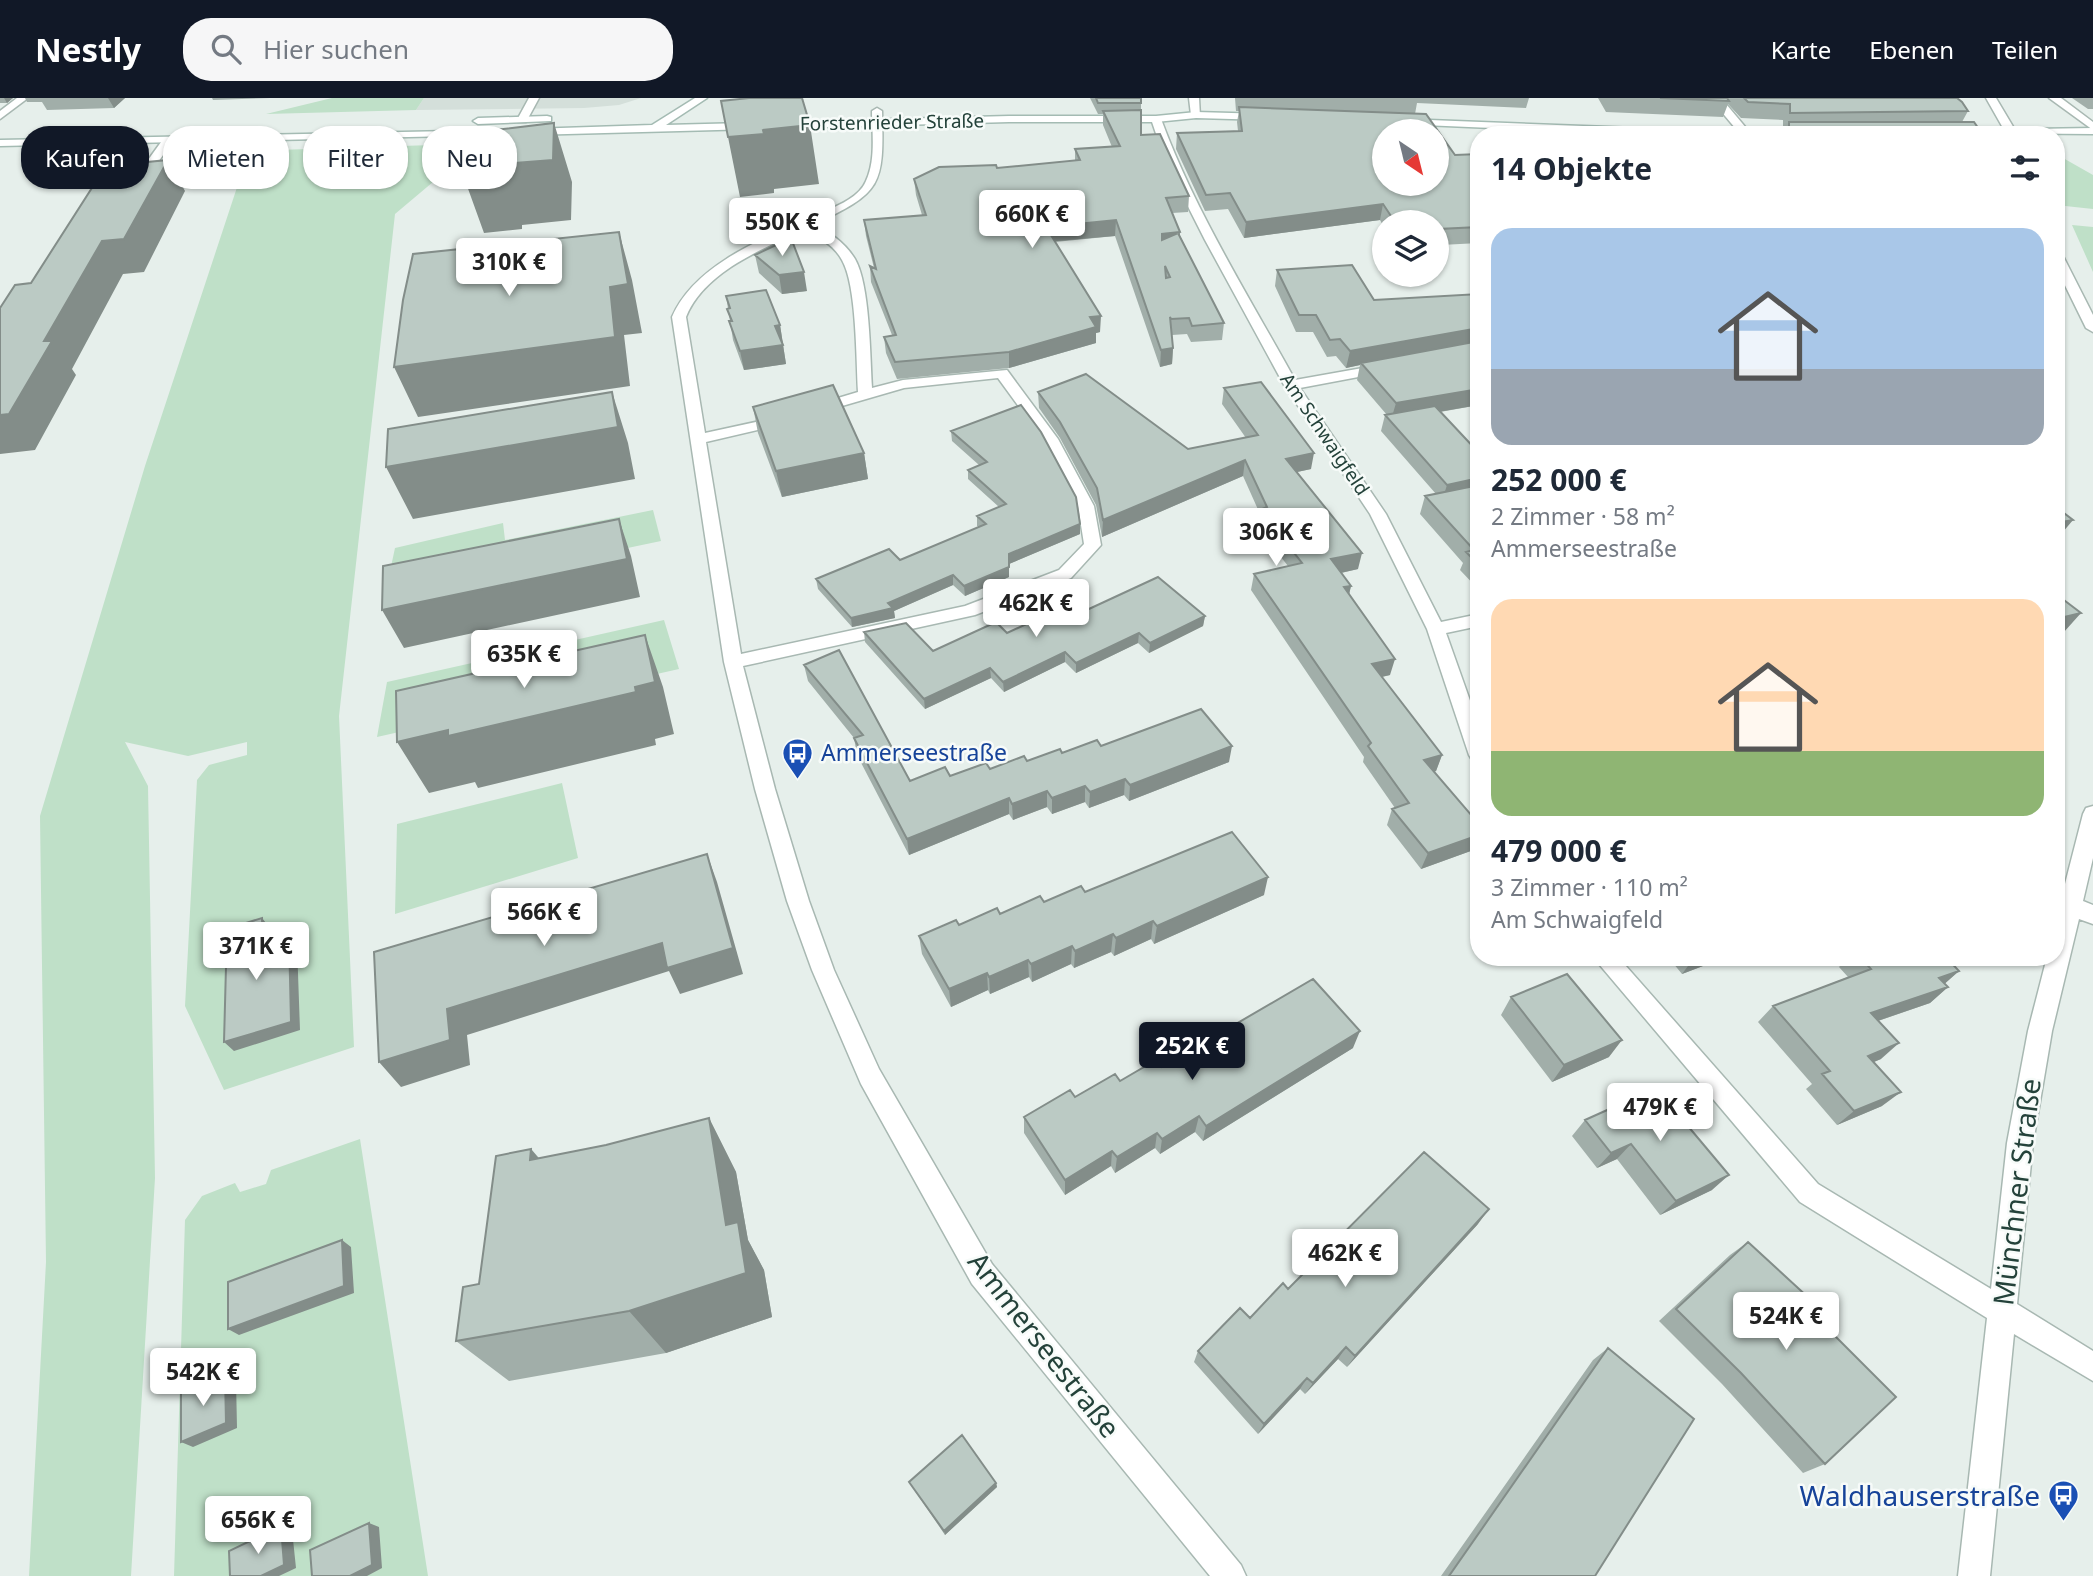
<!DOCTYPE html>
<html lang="de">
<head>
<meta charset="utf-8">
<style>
	:root { --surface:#fff; --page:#f6f6f7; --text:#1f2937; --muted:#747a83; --accent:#111827 }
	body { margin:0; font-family:"Noto Sans",sans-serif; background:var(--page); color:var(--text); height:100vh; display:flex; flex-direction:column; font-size:26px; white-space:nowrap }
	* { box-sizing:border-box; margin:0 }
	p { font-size:23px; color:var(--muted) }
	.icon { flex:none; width:38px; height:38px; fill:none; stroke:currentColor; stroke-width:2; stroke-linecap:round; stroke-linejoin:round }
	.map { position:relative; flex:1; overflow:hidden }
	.details { position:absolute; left:1470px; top:28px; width:595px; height:840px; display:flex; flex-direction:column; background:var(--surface); border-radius:28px; box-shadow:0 2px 5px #0004 }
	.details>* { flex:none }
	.hud { position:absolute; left:21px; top:28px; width:665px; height:63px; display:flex; gap:14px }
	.needle { width:46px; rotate:145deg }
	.fabs { position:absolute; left:1372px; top:21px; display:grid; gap:14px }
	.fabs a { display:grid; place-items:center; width:77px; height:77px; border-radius:50%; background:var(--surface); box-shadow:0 2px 5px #0004; font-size:35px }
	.price { position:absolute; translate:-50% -60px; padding:0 16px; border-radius:7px; background:#fff; color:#222; font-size:23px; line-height:46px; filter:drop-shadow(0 2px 4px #0008) }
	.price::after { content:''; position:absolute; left:50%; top:42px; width:21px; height:16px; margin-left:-10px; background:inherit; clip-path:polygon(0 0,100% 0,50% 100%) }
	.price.on { background:var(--accent); color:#fff }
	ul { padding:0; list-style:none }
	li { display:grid; align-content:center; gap:14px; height:371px; padding:0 21px }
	li span { display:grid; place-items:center; height:217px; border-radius:21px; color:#555 }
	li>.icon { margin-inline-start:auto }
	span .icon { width:126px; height:126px; fill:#fffc; stroke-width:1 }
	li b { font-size:30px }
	h2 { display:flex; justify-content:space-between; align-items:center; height:84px; padding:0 21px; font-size:30px }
	.tag { padding:0 24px; border-radius:28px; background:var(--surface); box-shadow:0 2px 5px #0004; font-size:24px; line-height:63px }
	.tag.on { background:var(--accent); color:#fff }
	header { display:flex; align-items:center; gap:42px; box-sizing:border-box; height:98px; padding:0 35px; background:var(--accent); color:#fff }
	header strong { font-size:33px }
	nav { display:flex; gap:38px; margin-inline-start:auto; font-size:24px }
	.search { width:490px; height:63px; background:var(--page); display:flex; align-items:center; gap:18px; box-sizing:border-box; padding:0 24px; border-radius:28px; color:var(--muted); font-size:26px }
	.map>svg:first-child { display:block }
	.built { fill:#d4dfda }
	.green { fill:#bfe0c8 }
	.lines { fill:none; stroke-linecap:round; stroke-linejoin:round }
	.street-casing { stroke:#a8b8b2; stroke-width:3 }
	.secondary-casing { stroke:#a4bbb3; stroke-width:3 }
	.street { fill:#fff; fill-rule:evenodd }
	.secondary { fill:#fff; fill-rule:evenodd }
	.wall { fill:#a1aea9 }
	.shaded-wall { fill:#838d89 }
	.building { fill:#bbcac4; stroke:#838d89; stroke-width:2; fill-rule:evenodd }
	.labels { text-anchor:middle; stroke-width:5; stroke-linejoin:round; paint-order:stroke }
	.far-street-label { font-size:19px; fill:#24423a; stroke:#f7fbf9 }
	.transit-label { font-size:23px; fill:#164399; stroke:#f7fbf9; text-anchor:start }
	.near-street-label { font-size:28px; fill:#24423a; stroke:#f7fbf9 }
	.near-transit-label { font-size:28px; fill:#164399; stroke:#f7fbf9; text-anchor:end }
</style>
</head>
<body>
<header>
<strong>Nestly</strong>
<div class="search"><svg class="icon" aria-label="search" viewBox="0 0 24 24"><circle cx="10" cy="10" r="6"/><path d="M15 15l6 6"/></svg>Hier suchen</div>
<nav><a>Karte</a><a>Ebenen</a><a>Teilen</a></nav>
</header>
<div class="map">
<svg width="2093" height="1478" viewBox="0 0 2093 1478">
	<rect width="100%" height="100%" fill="#e6efeb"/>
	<path class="built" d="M424,0H641L619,7L584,10L416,12Z"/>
	<path class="green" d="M332,0H424L416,12L266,16Z
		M529,44L452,68L395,116L339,618L354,949L224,992L185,908L197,682L209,667L247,657V644L188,658L125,644L148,688L155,1080L131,1478H29L46,1164L40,718L145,368L249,53Z
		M2056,56L2093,77V111L2056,107Z
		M2072,127L2093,129V174Z
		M653,412L661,443L384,501L395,450L503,425L505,442Z
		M664,522L679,571L377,639L387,584Z
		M562,685L578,760L395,816L397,726Z
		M360,1041L428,1478H174L185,1122L202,1098L235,1085L240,1094L266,1086L271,1072Z"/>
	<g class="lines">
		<defs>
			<path id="street" d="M17,0H28L0,21V13Z
				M529,0H539L526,24H518L517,22Z
				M1189,0H1199L1200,19L1191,17Z
				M1710,0H1721L1752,37H1741Z
				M1986,0H1996L2018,37H2007Z
				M2049,0H2061L2093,24V32Z
				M877,10L882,13C884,89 882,94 813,127C830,134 845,145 855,161C870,187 870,258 872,290L903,282L1007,272L1058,341L1094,408L1101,447L1071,480L975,517L743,568L775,691L809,803L834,872L879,971L992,1166L1241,1467L1246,1478H1210L972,1186L861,986L812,872L787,803L755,691L724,564L672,219C695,166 764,140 814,118C831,110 858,102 866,83C876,62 872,35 872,13ZM804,132C818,138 834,147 842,162C857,188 856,262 858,294L808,309L806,312L808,315H818L904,290L998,280L1043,342L1078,408L1084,446L1059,472L965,508L741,556L706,344L788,325L790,322L783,318L705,335L686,219C704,174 762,151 804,132Z
				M1152,19L1161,21C1195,113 1248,197 1295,282L1385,266L1392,270L1385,274L1300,290L1386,416L1441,524L1479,516V528L1446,535L1479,628V664L1472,662L1469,657L1427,531L1370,416L1284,287L1205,142L1166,65L1151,21Z
				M164,40L173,42C162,58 150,83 127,80V76L143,69Z
				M2056,152L2062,156L2093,217V234L2086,230L2056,169Z
				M2093,708V760L2083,803L2093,807V826L2079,821L2052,933L2033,1045L2017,1206L2093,1253V1283L2014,1236L1990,1478H1958L1987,1220L1800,1104L1593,859H1618L1818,1086L1991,1191L2007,1045L2028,933L2047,859H2056V821L2083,716L2086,710Z"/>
			<path id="secondary" d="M695,0H707L666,27L1009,18H1156L1196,14L1267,16L1272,19L1267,22L1196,20L1156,24H1009L530,37L525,34L530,31L652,27Z
				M547,18L551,19V23L478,26L473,23L478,20Z
				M1404,21L1741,34L1746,37H1651L1400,26V22Z
				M2093,30V36L1950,35L1955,32Z
				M501,32V36L497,37L0,48V42Z
				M1811,33L1816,37H1752L1757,34Z"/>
		</defs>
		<use href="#street" class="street-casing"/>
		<use href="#secondary" class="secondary-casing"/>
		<use href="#street" class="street"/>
		<use href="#secondary" class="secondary"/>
	</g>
	<path class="wall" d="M0,0H13L7,5H0Z
		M25,0H125L114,10L47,12L42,4H27Z
		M212,0H270L213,2Z
		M1090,0H1141V37L1189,98L1188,114L1172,115L1180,138L1224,225L1222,242L1191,244L1187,236L1172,237L1173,250L1172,266L1160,269L1115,138L1055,144L1100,234L1096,235V245L1009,270L897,281L886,255L884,239L892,237L871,184L870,168L874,170L866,138L864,122L922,117L916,97L914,81L997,70L1075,63V51L1112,49L1103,27V16H1098Z
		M1235,0H1529L1526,10L1417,5L1415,16L1455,57L1479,56V145L1441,147L1439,153L1437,154V124H1384V129L1380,122L1244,140L1228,111L1205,113L1176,51L1177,35L1238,33L1237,24L1239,13H1236Z
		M1598,0H1957L1968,13L1962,24L1983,37H1784L1786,31H1783V22L1741,20L1728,6L1723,19L1606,14Z
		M2072,0H2093V11H2088Z
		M755,157L807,193L782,196L759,175Z
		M1277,172L1374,202L1479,307L1440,314L1479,355V492L1460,472L1463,465L1420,416L1425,398L1436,396L1381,333L1385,317H1387L1357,282L1360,267L1346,270L1336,258L1327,259L1313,234H1296L1275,188Z
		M726,198L780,227L786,266L744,272L733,242Z
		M1224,290L1311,371L1297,374L1358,471L1341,475L1351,488L1349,497L1390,577L1382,579L1442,657L1436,673L1434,674L1479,750L1421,771L1387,727L1392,711L1395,710L1363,664L1364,659L1251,492L1254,476L1288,468L1257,429L1260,416L1243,378L1102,439L1096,407L1060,340L1039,310L1038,294L1188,351L1246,340L1222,306Z
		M753,309L864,355L868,381L782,399L758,335Z
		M951,333L1080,436L1009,466V479L965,498L953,487L894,513L895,520L852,529L818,491L816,481L900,462L979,429L977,428V418L999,409L968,381V372L979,367L952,343Z
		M1076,517L1205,518L1203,528L1149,555L1138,545L1076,575L1065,564L1004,594L991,580L925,611L865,544L864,534L933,553L1007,535Z
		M804,567L910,683L950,678L990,671L1062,655L1101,648L1229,664L1129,703L1124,697L1089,710L1085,704L1052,716L1047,709L1013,722L1009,716L909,757L857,657L854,640L808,583Z
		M1085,794L1264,797L1154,846L1151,841L1114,858L1111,854L1074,870L1071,866L1032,884L1029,879L990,896L988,892L951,909L922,856L919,838Z
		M1668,859H1719L1716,863L1682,876Z
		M1848,859H1946L1959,873L1944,886L1948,889L1930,905L1878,923L1881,961L1874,964L1882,1008L1837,1027L1806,991L1812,986L1758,924L1773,908L1848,879L1839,869Z
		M1511,899L1609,959L1552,984L1501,917Z
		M1353,950L1203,1043L1195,1034L1160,1056L1155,1050L1115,1075L1111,1068L1065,1097L1024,1035V1019L1075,999L1162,969Z
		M1656,990L1712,1092L1660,1117L1617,1061L1597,1070L1572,1038L1585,1022Z
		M709,1020L736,1074L748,1142L764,1172L772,1219L666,1255L509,1283L456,1243L531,1051L539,1060L606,1047Z
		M1478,1126L1347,1269L1338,1261L1305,1296L1300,1291L1258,1336L1194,1264L1198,1253L1250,1220L1288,1191Z
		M1748,1144L1825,1366L1803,1375L1722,1286L1659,1223L1730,1157Z
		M1608,1250L1595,1478H1441L1593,1262Z
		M909,1384L996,1385L997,1389L945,1437Z"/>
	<path class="shaded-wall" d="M4,0H13L7,5Z
		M108,0H125L114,10Z
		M554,25L572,84L571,122L522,127V131L484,135L462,74L502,66Z
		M810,27L819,86L774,91V95L740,99L728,39L763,32Z
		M168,62L185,93L144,174L123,176L72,271L76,277L35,352L0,356V317L102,143Z
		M1383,106L1380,122L1244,140L1246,124Z
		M1116,122L1115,138L1046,144V129Z
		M619,134L632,182L642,235L624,237L630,288L418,319L394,269L610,189Z
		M1180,134L1179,149L1161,152L1162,136Z
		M804,174L807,193L782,196L779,177Z
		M1101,218L1100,234L1096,235V245L1009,270V254L1090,219Z
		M780,227L783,246L779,247L775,228Z
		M1479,230V246L1361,265L1360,267L1346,270L1350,253Z
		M783,247L786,266L744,272L740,253Z
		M1173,250L1172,266L1160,269L1161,252Z
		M1479,291V307L1391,322L1396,305Z
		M612,294L628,345L635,381L413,421L386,369Z
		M864,355L868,381L782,399L776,373Z
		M1314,355L1311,371L1283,377L1286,361Z
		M1245,362L1243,378L1102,439L1103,422Z
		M1479,380V395L1442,403L1447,387Z
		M619,421L631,458L640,499L404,550L382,512Z
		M2073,422L2057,441H2056V425Z
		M1080,426V436L1009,466V479L965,498L964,488L1009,456Z
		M1362,455L1358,471L1327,478L1331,461Z
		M953,477V487L894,513L895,520L852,529L851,520Z
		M2063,481L2056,490V483Z
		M1351,488L1347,504L1344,489Z
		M2081,515L2064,534L2056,536V521Z
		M1205,518L1203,528L1149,555L1150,545Z
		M1139,535L1138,545L1076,575V565Z
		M645,537L663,589L674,636L655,641L656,647L478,690L475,684L429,695L397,644L635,589Z
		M1065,554V564L1004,594L1003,584Z
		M1395,561L1390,577L1367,582L1372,566Z
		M990,570L991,580L925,611L924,601Z
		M1232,648L1229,664L1129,703L1130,687Z
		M1442,657L1436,673L1418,678L1424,662Z
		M1125,681L1124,697L1089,710L1090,694Z
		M1085,688V704L1052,716V700Z
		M1047,693V709L1013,722L1012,706Z
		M1009,700V716L909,757L907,741Z
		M1479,737V750L1421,771L1428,755Z
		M707,756L717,784L743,876L680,896L669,873L467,937L470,967L401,989L379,964L447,911Z
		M1268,779L1264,797L1154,846L1157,828Z
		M262,820L270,830L272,856L263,847Z
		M1153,823L1151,841L1114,858L1116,840Z
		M1113,836L1111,854L1074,870L1075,853Z
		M289,838L297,847L300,932L234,953L224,944Z
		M1072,848L1071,866L1032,884L1031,866Z
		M1697,859H1719L1716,863L1682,876L1694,860Z
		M1028,862L1029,879L990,896L989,879Z
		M1959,873L1941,889L1939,880Z
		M987,875L988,892L951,909L949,891Z
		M1948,889L1930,905L1854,931L1871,915Z
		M1360,933L1353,950L1203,1043L1206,1028Z
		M1622,942L1609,959L1552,984L1564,967Z
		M1899,945L1881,961L1851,973L1868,958Z
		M1901,994L1882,1008L1837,1027L1854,1013Z
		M1199,1018L1195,1034L1160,1056L1162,1041Z
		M709,1020L736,1074L748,1142L764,1172L772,1219L666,1255L629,1213L726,1127Z
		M1157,1035L1155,1050L1115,1075L1117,1059Z
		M1631,1046L1617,1061L1597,1070L1611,1055Z
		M531,1051L573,1103L530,1062Z
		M1112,1053L1111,1068L1065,1097V1082Z
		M1729,1077L1712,1092L1660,1117L1676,1103Z
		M1489,1111L1478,1126L1347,1269L1355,1258Z
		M342,1142L351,1149L354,1195L239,1237L228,1231Z
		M1346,1249L1338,1261L1305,1296L1313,1285Z
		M225,1277L236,1282L237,1330L193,1349L181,1344Z
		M1307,1280L1300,1291L1258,1336L1264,1326Z
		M996,1385L997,1389L945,1437L944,1433Z
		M369,1425L379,1429L382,1470L367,1478H350Z
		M281,1428L292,1432L296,1470L279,1478H261Z"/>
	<path class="building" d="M749,0H802L810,27L763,32L764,36L728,39L721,3Z
		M1096,0H1141V5H1098Z
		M1660,0H1727L1729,3Z
		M1744,0H1957L1962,4L1968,13L1790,15V6L1748,4Z
		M1239,9L1426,16L1455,57L1479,56V129L1439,131L1443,137H1437V124H1395L1383,106L1246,124L1230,95L1206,97L1177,35L1242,33ZM1384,33H1437V86H1384Z
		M1141,12V37L1160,36L1189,98L1166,100L1180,134L1162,136V142L1178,135L1224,225L1192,228L1189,220L1171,221L1170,219L1173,250L1161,252L1116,122L1046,129L1101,218L1090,219L1096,229L1009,254L895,264L884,239L896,237L870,168L876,171L864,122L926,117L914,81L939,69L996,67L997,70L1080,62L1075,51L1120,48L1103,13ZM1165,168L1170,179L1166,180Z
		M1789,24H1974L1983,37H1789Z
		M554,25L553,62L502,66V70L462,74L469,35Z
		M168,62L124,141L102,143L44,243H52L9,316L0,317V210L15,187L31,185L106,68Z
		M619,134L628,186L610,189L615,239L394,269L403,202L413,156Z
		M791,140L804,174L779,177L755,157Z
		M1352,167L1374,202L1479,196V230L1350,253L1340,241L1330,242L1316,217H1299L1277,172Z
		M766,192L780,227L775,228L783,247L740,253L729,223H732L727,211L730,210L726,198Z
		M1479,243V291L1396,305L1361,265Z
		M1086,276L1188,351L1258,337L1224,290L1261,284L1314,355L1286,361L1362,455L1331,461L1351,488L1344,489L1395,561L1372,566L1442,657L1424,662L1479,726V737L1428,755L1392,711L1409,705L1368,648L1371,645L1254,476L1302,465L1260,412L1267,409L1245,362L1103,422L1097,390L1060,324L1038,294Z
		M833,287L864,355L776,373L753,309Z
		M612,294L618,329L386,369L388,331Z
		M1021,307L1041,334L1076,399L1080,426L1009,456V469L964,488L953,477L888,505L893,510L851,520L816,481L889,451L900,462L986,426L977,418L1006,406L968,372L987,364L951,333Z
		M1435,308L1479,355V380L1447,387L1385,317Z
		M1479,387V467L1466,454L1474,452L1425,398Z
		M2056,409L2073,422L2056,425Z
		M619,421L627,461L382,512L383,468Z
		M2056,476L2063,481L2056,483Z
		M1158,479L1205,518L1150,545L1139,535L1076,565L1065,554L1003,584L990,570L924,601L864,534L906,525L933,553L996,524L1007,535L1066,508L1076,517Z
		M2056,496L2081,515L2056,521Z
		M645,537L655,584L635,589L636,594L448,638V632L397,644L396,593Z
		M839,552L910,683L945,669L950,678L986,665L990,671L1024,658L1027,663L1060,651L1062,655L1097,642L1101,648L1201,611L1232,648L1130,687L1125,681L1090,694L1085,688L1052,700L1047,693L1012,706L1009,700L907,741L854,640L863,637L804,567Z
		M1232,734L1268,779L1157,828L1153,823L1116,840L1113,836L1075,853L1072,848L1031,866L1028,862L989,879L987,875L949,891L919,838L956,822L959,827L997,810L1000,816L1040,798L1044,804L1081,788L1085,794Z
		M707,756L733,850L667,870L662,845L447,911L450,942L379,964L374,854Z
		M262,820L263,847L289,838L291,924L224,944L227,831Z
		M1860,859H1946L1959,873L1939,880L1948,889L1871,915L1899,945L1868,958L1901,994L1854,1013L1822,976L1830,973L1773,908L1871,871Z
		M1567,876L1622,942L1564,967L1511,899Z
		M1313,881L1360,933L1206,1028L1199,1018L1162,1041L1157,1035L1117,1059L1112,1053L1065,1082L1024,1019L1070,992L1075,999L1115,976L1120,983L1156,962L1162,969Z
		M1656,990L1729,1077L1676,1103L1631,1046L1611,1055L1585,1022Z
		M709,1020L726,1127L738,1124L746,1175L629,1213L456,1243L463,1189L479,1186L496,1058L531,1051L530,1062L606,1047Z
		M1424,1054L1489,1111L1355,1258L1346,1249L1313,1285L1307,1280L1264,1326L1198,1253L1240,1210L1250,1220L1283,1185L1288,1191Z
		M342,1142L344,1188L228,1231V1184Z
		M1748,1144L1810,1201L1804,1207L1896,1299L1825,1366L1741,1275L1676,1211Z
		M1608,1250L1694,1321L1595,1478H1449Z
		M225,1277L226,1325L181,1344V1294Z
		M962,1337L996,1385L944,1433L909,1384Z
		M369,1425L372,1467L350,1478H312L310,1452Z
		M281,1428L284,1467L261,1478H230L229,1453Z"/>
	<defs>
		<symbol id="bus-pin" viewBox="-11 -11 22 30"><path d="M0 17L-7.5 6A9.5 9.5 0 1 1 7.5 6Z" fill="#1a4fb4" stroke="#f7fbf9"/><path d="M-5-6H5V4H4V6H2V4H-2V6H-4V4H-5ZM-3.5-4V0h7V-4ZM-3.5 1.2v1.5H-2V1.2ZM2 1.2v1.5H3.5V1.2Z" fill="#fff"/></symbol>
	</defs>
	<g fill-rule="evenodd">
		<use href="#bus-pin" x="780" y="638" width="35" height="47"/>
		<use href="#bus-pin" x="2046" y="1380" width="35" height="47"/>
	</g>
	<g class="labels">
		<g class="far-street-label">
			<text transform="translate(892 24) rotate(-1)" y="7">Forstenrieder Straße</text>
			<text transform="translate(1325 336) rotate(56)" y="7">Am Schwaigfeld</text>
		</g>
		<g class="transit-label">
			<text x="821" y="663">Ammerseestraße</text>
		</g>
		<g class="near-street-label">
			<text transform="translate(2017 1094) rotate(-83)" y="10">Münchner Straße</text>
			<text transform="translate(1044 1247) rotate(52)" y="10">Ammerseestraße</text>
		</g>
		<g class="near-transit-label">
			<text x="2040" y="1408">Waldhauserstraße</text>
		</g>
	</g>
</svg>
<div class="fabs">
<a><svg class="needle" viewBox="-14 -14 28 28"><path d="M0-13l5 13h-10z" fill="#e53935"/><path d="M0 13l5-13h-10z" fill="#747a83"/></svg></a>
<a><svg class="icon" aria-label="layers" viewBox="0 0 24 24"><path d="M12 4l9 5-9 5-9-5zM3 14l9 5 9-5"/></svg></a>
</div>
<b class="price" style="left:1032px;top:152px">660K €</b>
<b class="price" style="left:782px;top:160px">550K €</b>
<b class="price" style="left:509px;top:200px">310K €</b>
<b class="price" style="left:1276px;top:470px">306K €</b>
<b class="price" style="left:1036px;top:541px">462K €</b>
<b class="price" style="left:524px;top:592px">635K €</b>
<b class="price" style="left:544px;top:850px">566K €</b>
<b class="price" style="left:256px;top:884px">371K €</b>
<b class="price on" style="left:1192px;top:984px">252K €</b>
<b class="price" style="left:1660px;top:1045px">479K €</b>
<b class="price" style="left:1345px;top:1191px">462K €</b>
<b class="price" style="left:1786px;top:1254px">524K €</b>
<b class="price" style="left:203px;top:1310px">542K €</b>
<b class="price" style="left:258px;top:1458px">656K €</b>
<div class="hud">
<a class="tag on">Kaufen</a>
<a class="tag">Mieten</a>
<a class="tag">Filter</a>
<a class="tag">Neu</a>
</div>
<section class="details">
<h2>14 Objekte<svg class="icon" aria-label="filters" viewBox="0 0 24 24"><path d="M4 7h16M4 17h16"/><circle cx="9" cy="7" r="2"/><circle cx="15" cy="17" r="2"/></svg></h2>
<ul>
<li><span style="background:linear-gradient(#a9c7e8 65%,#9aa5b1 0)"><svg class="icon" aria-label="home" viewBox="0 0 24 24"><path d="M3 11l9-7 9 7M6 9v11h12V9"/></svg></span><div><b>252 000 €</b><p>2 Zimmer · 58 m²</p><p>Ammerseestraße</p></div></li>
<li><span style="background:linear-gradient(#ffd9b3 70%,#8fb573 0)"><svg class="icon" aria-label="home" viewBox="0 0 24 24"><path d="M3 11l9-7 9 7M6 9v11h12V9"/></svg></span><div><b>479 000 €</b><p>3 Zimmer · 110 m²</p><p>Am Schwaigfeld</p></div></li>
</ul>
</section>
</div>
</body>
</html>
